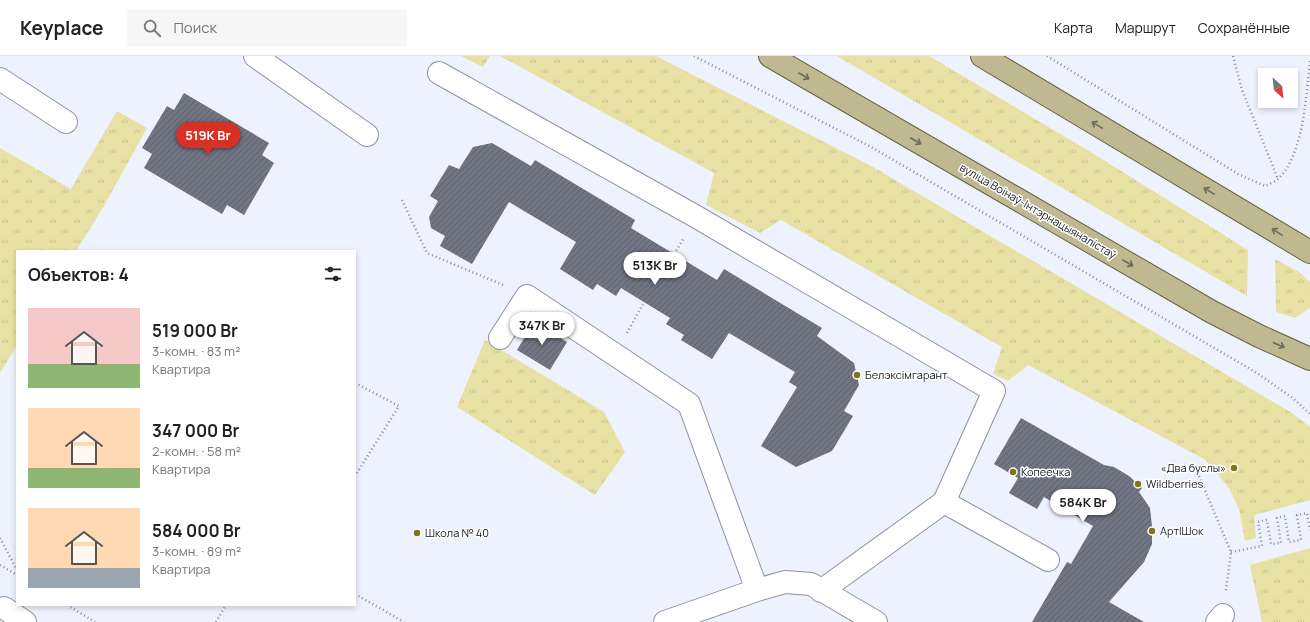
<!DOCTYPE html>
<html lang="ru">
<head>
<meta charset="utf-8">
<style>
	:root { --surface:#fff; --page:#f6f6f6; --text:#222; --muted:#767676; --line:#e0e0e0; --accent:#d93025 }
	body { margin:0; font-family:Manrope,sans-serif; background:var(--page); color:var(--text); height:100vh; display:flex; flex-direction:column; font-size:15px; white-space:nowrap }
	* { box-sizing:border-box; margin:0 }
	p { font-size:13px; color:var(--muted) }
	.icon { flex:none; width:22px; height:22px; fill:none; stroke:currentColor; stroke-width:2; stroke-linecap:round; stroke-linejoin:round }
	.map { position:relative; flex:1; overflow:hidden }
	.details { position:absolute; left:16px; top:194px; width:340px; height:356px; display:flex; flex-direction:column; background:var(--surface); border-radius:0px; box-shadow:0 2px 6px #0003 }
	.details>* { flex:none }
	.needle { width:26px; rotate:153deg }
	.controls { position:absolute; left:1258px; top:12px; display:grid; gap:8px }
	.controls a { display:grid; place-items:center; width:40px; height:40px; border-radius:0px; background:var(--surface); box-shadow:0 2px 6px #0003; font-size:20px }
	.price { position:absolute; translate:-50% -34px; padding:0 9px; border-radius:14px; background:#fff; color:#222; font-size:13px; line-height:26px; filter:drop-shadow(0 1px 2px #0008) }
	.price::after { content:''; position:absolute; left:50%; top:24px; width:12px; height:9px; margin-left:-6px; background:inherit; clip-path:polygon(0 0,100% 0,50% 100%) }
	.price.selected { background:var(--accent); color:#fff }
	ul { padding:0; list-style:none }
	li { display:flex; align-items:center; gap:12px; height:100px; padding:0 12px }
	li span { display:grid; place-items:center; flex:none; width:112px; height:80px; border-radius:0px; color:#555 }
	li>.icon { margin-inline-start:auto }
	span .icon { width:48px; height:48px; fill:#fffc; stroke-width:1 }
	li b { font-size:17px }
	h2 { display:flex; justify-content:space-between; align-items:center; height:48px; padding:0 12px; font-size:17px }
	header { display:flex; align-items:center; gap:24px; box-sizing:border-box; height:56px; padding:0 20px; background:var(--surface); border-bottom:1px solid var(--line) }
	header strong { font-size:19px }
	nav { display:flex; gap:22px; margin-inline-start:auto; font-size:14px }
	.search { width:280px; height:36px; background:var(--page); display:flex; align-items:center; gap:10px; box-sizing:border-box; padding:0 14px; border-radius:0px; color:var(--muted); font-size:15px }
	.map>svg:first-child { display:block }
	.grass { fill:url(#grass-tufts) }
	.building { fill:url(#building-hatch) }
	.lines { fill:none; stroke-linecap:round; stroke-linejoin:round }
	.minor-casing { stroke:#8f91a0; stroke-width:24 }
	.major-casing { stroke:#686339; stroke-width:24 }
	.path { stroke:#8b8d96; stroke-width:2.5; stroke-dasharray:1 3; stroke-linecap:butt }
	.minor { stroke:#fff; stroke-width:22 }
	.major { stroke:#beb990; stroke-width:22 }
	.oneway { stroke:#6c6a58 }
	.poi-dot { fill:#7d7518; stroke:#fff; stroke-width:1.5 }
	.labels { text-anchor:middle; stroke-width:3; stroke-linejoin:round; paint-order:stroke }
	.street-label { font-size:11px; fill:#191a20; stroke:#fff }
	.poi-label { font-size:11px; fill:#191a20; stroke:#fff; text-anchor:start }
</style>
</head>
<body>
<header>
<strong>Keyplace</strong>
<div class="search"><svg class="icon" aria-label="search" viewBox="0 0 24 24"><circle cx="10" cy="10" r="6"/><path d="M15 15l6 6"/></svg>Поиск</div>
<nav><a>Карта</a><a>Маршрут</a><a>Сохранённые</a></nav>
</header>
<div class="map">
<svg width="1310" height="566" viewBox="0 0 1310 566">
	<defs>
		<pattern id="grass-tufts" width="24" height="20" patternUnits="userSpaceOnUse"><rect width="24" height="20" fill="#e7e2a4"/><path d="M3 7l-1-3M5 7V3M7 7l1-3M15 17l-1-3M17 17v-4M19 17l1-3" fill="none" stroke="#c6c18d"/></pattern>
		<pattern id="building-hatch" width="6" height="6" patternUnits="userSpaceOnUse"><rect width="6" height="6" fill="#727583"/><path d="M-1 1l2-2M0 6l6-6M5 7l2-2" fill="none" stroke="#5d5f6b"/></pattern>
	</defs>
	<rect width="100%" height="100%" fill="#eef1fe"/>
	<path class="grass" d="M461,0H490L483,11Z
		M500,0H656L873,111L1292,357L1310,371V444L1254,459L1256,482L1245,485L1239,453L1229,432L1206,404L1028,309L1008,325L993,318L1002,291L781,164L760,177L706,149L714,117Z
		M837,0H929L1089,95L1248,194L1247,240Z
		M117,55L147,72L104,150L76,195H17V289L0,317V92L71,133Z
		M1275,203L1299,216L1310,226V252L1295,262L1276,256Z
		M485,284L604,356L625,396L595,439L457,351Z
		M1310,492V566H1262L1250,509Z"/>
	<path class="building" d="M184,37L269,87L262,99L274,107L244,159L227,149L222,158L144,112L152,98L142,92L167,50L174,54Z
		M492,87L531,110L535,104L635,164L631,172L717,224L724,213L822,272L817,280L854,307L859,329L844,355L853,360L832,395L796,411L761,390L797,331L789,326L795,316L729,277L712,303L681,284L684,279L666,268L670,262L621,232L616,240L597,228L593,234L560,213L576,186L509,146L472,208L440,190L445,180L431,172L429,161L438,145L430,140L449,109L459,113L473,91Z
		M534,266L567,286L550,314L517,294Z
		M1021,362L1104,409L1114,411L1129,420L1142,432L1139,436L1150,452L1152,470V488L1144,506L1109,546L1144,566H1032L1067,506L1071,508L1093,470L1044,441L1037,453L1009,437L1018,422L994,408Z"/>
	<g class="lines">
		<defs>
			<path id="minor" d="M255,0L367,79
				M439,17L695,160L994,335L944,446L821,535
				M0,23L66,66
				M500,282L527,240L689,348L757,534
				M944,446L1048,504
				M4,552L25,566
				M665,566L757,534L785,526L811,528L876,566
				M1217,566L1223,559"/>
			<path id="major" d="M770,0L1212,256L1259,280L1310,303
				M982,0L1310,196"/>
		</defs>
		<use href="#minor" class="minor-casing"/>
		<use href="#major" class="major-casing"/>
		<path class="path" d="M694,0L873,92L1257,317L1294,343L1310,358
			M1047,0L1238,118L1265,130C1269,128 1275,126 1279,122C1304,97 1306,39 1310,5
			M1233,0L1242,34L1278,123
			M402,144L427,197L503,229
			M674,198L684,182
			M627,277L644,246
			M355,327L399,350L355,420
			M1199,420L1231,496L1226,535
			M0,482L17,514
			M1231,496L1262,490L1258,466L1267,464L1271,488L1281,487L1277,462L1285,460L1289,486L1301,484L1297,459L1307,457L1310,474
			M0,509L17,519
			M355,538L404,566
			M67,549L95,566
			M216,566L226,549"/>
		<use href="#minor" class="minor"/>
		<use href="#major" class="major"/>
	</g>
	<defs><path id="oneway-shaft" d="M-6 0H5M1.5-3L5.5 0L1.5 3" fill="none" stroke-width="1.6" stroke-linecap="round" stroke-linejoin="round"/></defs>
	<g class="oneway">
		<use href="#oneway-shaft" transform="translate(804 20) rotate(30)"/>
		<use href="#oneway-shaft" transform="translate(1097 69) rotate(-149)"/>
		<use href="#oneway-shaft" transform="translate(916 85) rotate(30)"/>
		<use href="#oneway-shaft" transform="translate(1209 135) rotate(-149)"/>
		<use href="#oneway-shaft" transform="translate(1277 176) rotate(-149)"/>
		<use href="#oneway-shaft" transform="translate(1128 207) rotate(30)"/>
		<use href="#oneway-shaft" transform="translate(1279 289) rotate(23)"/>
	</g>
	<g class="poi-dot">
		<circle cx="857" cy="319" r="4"/>
		<circle cx="1234" cy="412" r="4"/>
		<circle cx="1013" cy="416" r="4"/>
		<circle cx="1138" cy="428" r="4"/>
		<circle cx="1152" cy="475" r="4"/>
		<circle cx="417" cy="477" r="4"/>
	</g>
	<g class="labels">
		<g class="street-label">
			<text transform="translate(1038 155) rotate(30)" y="4">вуліца Воінаў-Інтэрнацыяналістаў</text>
		</g>
		<g class="poi-label">
			<text x="865" y="323">Белэксімгарант</text>
			<text x="1226" y="416" text-anchor="end">«Два буслы»</text>
			<text x="1021" y="420">Копеечка</text>
			<text x="1146" y="432">Wildberries</text>
			<text x="1160" y="479">АртIШок</text>
			<text x="425" y="481">Школа № 40</text>
		</g>
	</g>
</svg>
<div class="controls">
<a><svg class="needle" viewBox="-14 -14 28 28"><path d="M0-13l5 13h-10z" fill="#e53935"/><path d="M0 13l5-13h-10z" fill="#767676"/></svg></a>
</div>
<b class="price selected" style="left:208px;top:100px">519K Br</b>
<b class="price" style="left:655px;top:230px">513K Br</b>
<b class="price" style="left:542px;top:290px">347K Br</b>
<b class="price" style="left:1083px;top:467px">584K Br</b>
<section class="details">
<h2>Объектов: 4<svg class="icon" aria-label="filters" viewBox="0 0 24 24"><path d="M4 7h16M4 17h16"/><circle cx="9" cy="7" r="2"/><circle cx="15" cy="17" r="2"/></svg></h2>
<ul>
<li><span style="background:linear-gradient(#f6c9c9 70%,#8fb573 0)"><svg class="icon" aria-label="home" viewBox="0 0 24 24"><path d="M3 11l9-7 9 7M6 9v11h12V9"/></svg></span><div><b>519 000 Br</b><p>3-комн. · 83 m²</p><p>Квартира</p></div></li>
<li><span style="background:linear-gradient(#ffd9b3 75%,#8fb573 0)"><svg class="icon" aria-label="home" viewBox="0 0 24 24"><path d="M3 11l9-7 9 7M6 9v11h12V9"/></svg></span><div><b>347 000 Br</b><p>2-комн. · 58 m²</p><p>Квартира</p></div></li>
<li><span style="background:linear-gradient(#ffd9b3 75%,#9aa5b1 0)"><svg class="icon" aria-label="home" viewBox="0 0 24 24"><path d="M3 11l9-7 9 7M6 9v11h12V9"/></svg></span><div><b>584 000 Br</b><p>3-комн. · 89 m²</p><p>Квартира</p></div></li>
</ul>
</section>
</div>
</body>
</html>
